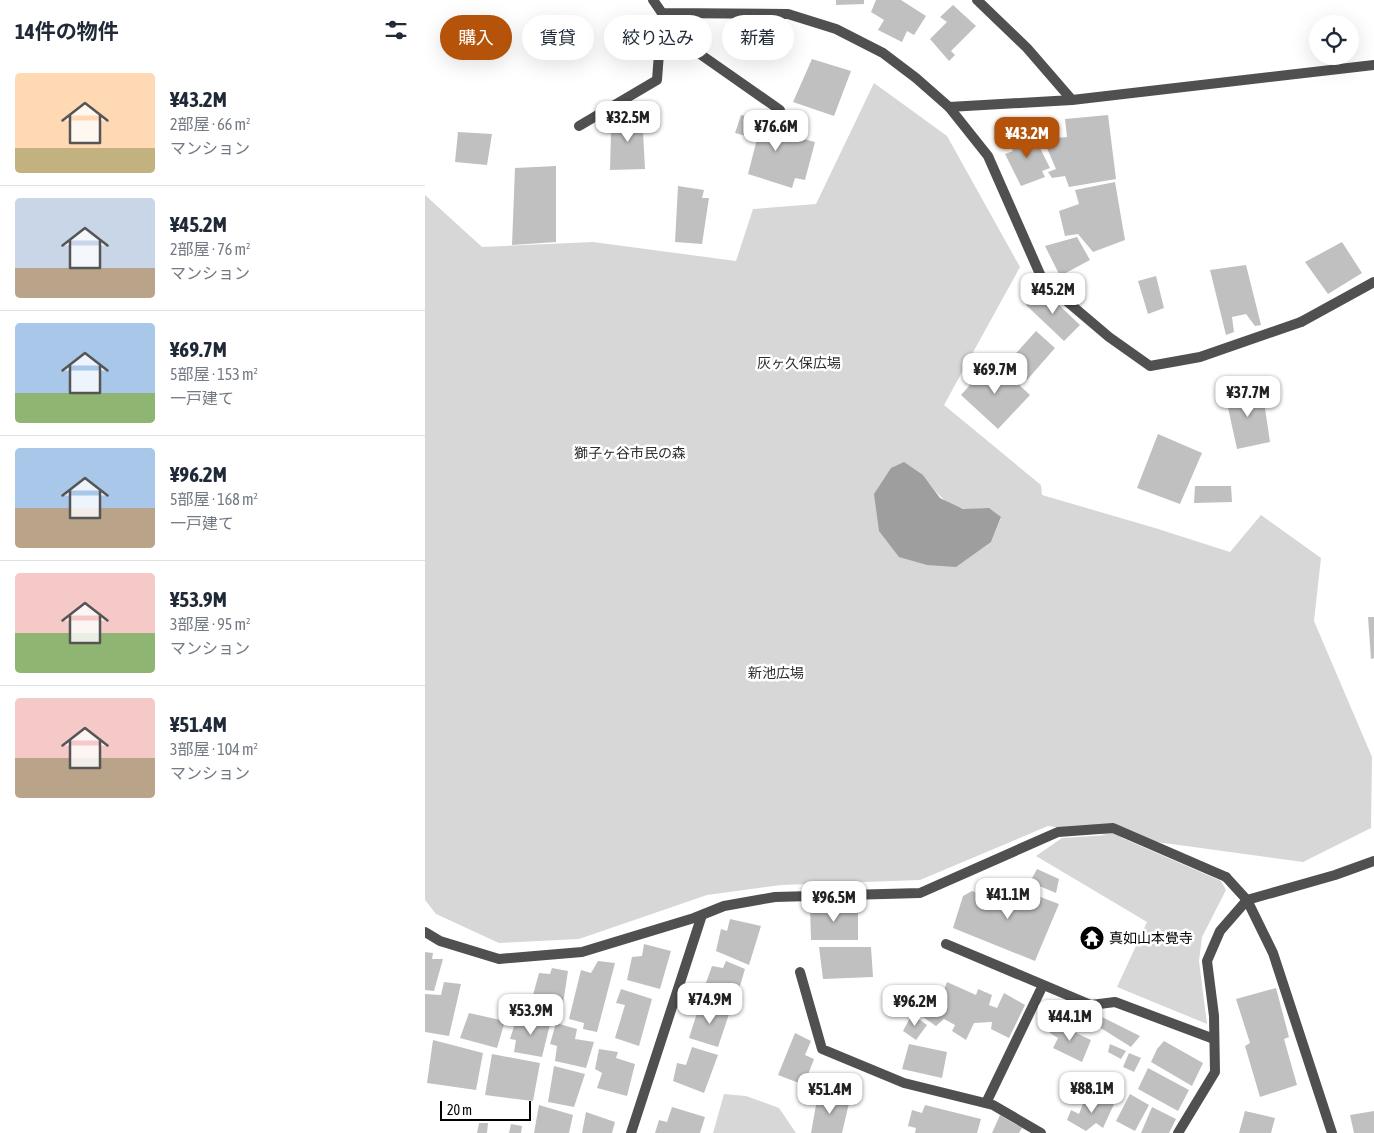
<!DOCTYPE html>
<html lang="ja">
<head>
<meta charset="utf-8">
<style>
	:root { --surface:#fff; --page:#f2f2f3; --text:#1f2937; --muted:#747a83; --line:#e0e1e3; --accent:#b45309 }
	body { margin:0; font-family:"Asap Condensed","Noto Sans JP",sans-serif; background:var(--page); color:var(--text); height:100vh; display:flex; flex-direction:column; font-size:19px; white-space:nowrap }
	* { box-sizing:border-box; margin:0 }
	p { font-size:16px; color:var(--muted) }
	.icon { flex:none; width:28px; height:28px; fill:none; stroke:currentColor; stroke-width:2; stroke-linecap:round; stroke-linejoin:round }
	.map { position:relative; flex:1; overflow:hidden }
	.sheet { display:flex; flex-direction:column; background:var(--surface); width:425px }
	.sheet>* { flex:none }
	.top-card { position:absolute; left:15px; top:15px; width:475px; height:45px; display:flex; gap:10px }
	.fabs { position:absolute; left:884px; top:15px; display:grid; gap:10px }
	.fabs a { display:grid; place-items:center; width:50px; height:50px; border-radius:50%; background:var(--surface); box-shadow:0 5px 20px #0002; font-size:25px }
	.scale { position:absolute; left:15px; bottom:12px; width:91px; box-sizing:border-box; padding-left:5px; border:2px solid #000; border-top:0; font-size:14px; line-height:18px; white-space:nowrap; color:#000; -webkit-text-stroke:4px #fff; paint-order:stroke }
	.price { position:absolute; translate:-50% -42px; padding:0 11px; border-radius:10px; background:#fff; color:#222; font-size:16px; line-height:32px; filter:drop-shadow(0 1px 2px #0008) }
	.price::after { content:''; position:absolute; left:50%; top:30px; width:15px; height:11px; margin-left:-8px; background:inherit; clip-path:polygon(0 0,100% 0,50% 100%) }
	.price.active { background:var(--accent); color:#fff }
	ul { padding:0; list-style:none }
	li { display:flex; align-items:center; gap:15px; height:125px; padding:0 15px }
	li+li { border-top:1px solid var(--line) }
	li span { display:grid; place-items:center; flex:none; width:140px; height:100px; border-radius:5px; color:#555 }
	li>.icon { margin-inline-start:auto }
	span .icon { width:60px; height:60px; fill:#fffc; stroke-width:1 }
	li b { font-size:21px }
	h2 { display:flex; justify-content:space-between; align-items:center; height:60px; padding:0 15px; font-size:21px }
	.pill { padding:0 18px; border-radius:22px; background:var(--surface); box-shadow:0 5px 20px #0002; font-size:18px; line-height:45px }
	.pill.active { background:var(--accent); color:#fff }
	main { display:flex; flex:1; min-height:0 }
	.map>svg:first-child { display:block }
	.green { fill:#d7d7d7; fill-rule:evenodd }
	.water { fill:#9e9e9e }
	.building { fill:#c0c0c0 }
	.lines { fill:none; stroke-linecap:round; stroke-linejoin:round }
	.service { stroke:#505050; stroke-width:10 }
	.minor { stroke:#505050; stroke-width:10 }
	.labels { text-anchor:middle; stroke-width:5; stroke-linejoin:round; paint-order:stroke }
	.park-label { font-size:14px; fill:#2e2e2e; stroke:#fff }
	.poi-label { font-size:14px; fill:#000; stroke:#fff; text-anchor:start }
</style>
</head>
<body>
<main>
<section class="sheet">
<h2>14件の物件<svg class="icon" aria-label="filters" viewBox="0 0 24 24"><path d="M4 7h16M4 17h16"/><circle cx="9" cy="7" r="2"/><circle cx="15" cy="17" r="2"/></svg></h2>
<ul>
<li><span style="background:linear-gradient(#ffd9b3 75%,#c2b280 0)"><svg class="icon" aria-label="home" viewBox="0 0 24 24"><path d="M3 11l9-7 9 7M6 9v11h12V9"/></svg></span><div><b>¥43.2M</b><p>2部屋 · 66 m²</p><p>マンション</p></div></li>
<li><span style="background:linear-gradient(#c9d6e8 70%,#b9a48a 0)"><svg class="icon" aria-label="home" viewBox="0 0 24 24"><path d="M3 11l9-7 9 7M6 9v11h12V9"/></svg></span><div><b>¥45.2M</b><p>2部屋 · 76 m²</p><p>マンション</p></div></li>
<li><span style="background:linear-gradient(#a9c7e8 70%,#8fb573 0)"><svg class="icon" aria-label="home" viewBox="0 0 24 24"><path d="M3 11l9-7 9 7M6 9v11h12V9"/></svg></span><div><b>¥69.7M</b><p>5部屋 · 153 m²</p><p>一戸建て</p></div></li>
<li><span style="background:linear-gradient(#a9c7e8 60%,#b9a48a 0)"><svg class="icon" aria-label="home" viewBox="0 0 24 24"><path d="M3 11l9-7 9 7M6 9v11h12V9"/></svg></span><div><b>¥96.2M</b><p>5部屋 · 168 m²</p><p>一戸建て</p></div></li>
<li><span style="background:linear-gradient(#f6c9c9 60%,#8fb573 0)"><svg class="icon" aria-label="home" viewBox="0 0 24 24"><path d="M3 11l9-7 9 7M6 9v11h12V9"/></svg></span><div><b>¥53.9M</b><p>3部屋 · 95 m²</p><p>マンション</p></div></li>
<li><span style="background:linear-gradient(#f6c9c9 60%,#b9a48a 0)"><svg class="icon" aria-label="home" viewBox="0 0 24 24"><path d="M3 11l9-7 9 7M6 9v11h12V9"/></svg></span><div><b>¥51.4M</b><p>3部屋 · 104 m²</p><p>マンション</p></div></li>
</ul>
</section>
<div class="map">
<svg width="949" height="1133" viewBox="0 0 949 1133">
	<rect width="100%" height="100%" fill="#fff"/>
	<path class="green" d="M449,83L522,136L595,267L519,405L616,485L617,495L730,528L805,552L836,515L896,558L889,621L947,757L946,828L878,862L695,837L796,881L801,890L777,937L774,961L782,1024L692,987L722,922L611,856L637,838L682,835L623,826L495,880L356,885L282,895L154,939L74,943L11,914L0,900V195L57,247L168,242L311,261L328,209L391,204ZM466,469L498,475C509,489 520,507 540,509C559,511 559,503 576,518L566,542Z
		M299,1094L321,1096L354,1108L371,1133H288Z"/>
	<path class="water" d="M479,462L498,475L515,498L538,509L564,508L576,517L566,542L531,567L502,565L474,557L454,531L449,494L466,468Z"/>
	<path class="building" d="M411,0H439V4L411,5Z
		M451,0H476L501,16L489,35L482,31L477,42L453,30L459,20L446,12Z
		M528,5L551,26L526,51L530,55L524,61L505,39L522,22L515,17Z
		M387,59L426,71L409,116L368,102Z
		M217,113L220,169L185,170L186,132L194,114Z
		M316,115L345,121L344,125L365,130L364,135L390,142L380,180L370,178L367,188L323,174L332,139L310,133Z
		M683,115L691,179L644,187L640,176L627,178L623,172L631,169L618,139L642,137L640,119Z
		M33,132L67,134L62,165L30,162Z
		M607,132L625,168L617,171L620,177L596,186L580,154L588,151L583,142Z
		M131,166V242L87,245L90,168Z
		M690,182L700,240L668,252L653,234L640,236L634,211L654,204L650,190Z
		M253,186L279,190L277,198H284L277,244L250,242Z
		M652,237L665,260L635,276L620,246Z
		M917,242L937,273L903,294L880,262Z
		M821,265L836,325L830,326L821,314L807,317L809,332L801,335L785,270Z
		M731,276L739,308L723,314L713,281Z
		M617,289L655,325L639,341L601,305Z
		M611,331L630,348L602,380L583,362Z
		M567,360L605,395L573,429L536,395Z
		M837,388L845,442L812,449L800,394Z
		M733,434L777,453L755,504L712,488Z
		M770,486H806L807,502L769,503Z
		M943,617H949V658L946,659Z
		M612,869L634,879L631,893L605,882Z
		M584,885L634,904L610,961L528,928L538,896L547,891L574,901Z
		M385,905L433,907V940H386Z
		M305,919L336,926L324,965L291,951L296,929L302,931Z
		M219,944L246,951L235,989L202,980L207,957L217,956Z
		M394,947H446L448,977L398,979Z
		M0,952L8,953L7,959H18L9,991L0,990Z
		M173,961L190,963L172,1032L158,1029L159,1023L144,1019L156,970L166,973Z
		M301,961L320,969L309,1006L277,994L287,966L298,968Z
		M127,968L143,971L136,1017L111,1013L115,996L108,995L114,973L125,974Z
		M19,982L36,984L24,1036L0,1032V994L16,995Z
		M522,982L551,995L553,989L567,995L564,1005L572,1008L579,993L600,1005L584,1038L566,1029L567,1022L549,1023L541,1040L527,1031L530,1025L519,1019L511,1026L495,1015L504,999L515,1000Z
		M851,988L864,1037L859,1039L872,1085L835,1097L820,1046L825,1043L811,999Z
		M196,989L227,999L214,1046L190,1038L200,1005L191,1003Z
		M281,1003L306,1008L293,1047L264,1038L272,1013L277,1014Z
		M44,1013L80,1021L72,1048L35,1038Z
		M487,1014L502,1025L491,1040L478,1031Z
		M107,1015L126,1020L117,1057L89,1052L91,1040L85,1039L91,1020L106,1022Z
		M675,1016L715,1036L706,1047L671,1025Z
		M628,1022L666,1040L657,1062L628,1048L633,1038L625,1033Z
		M131,1023L152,1029L150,1039L169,1042L161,1068L130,1061L132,1046L125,1044Z
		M370,1033L386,1041L380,1055L389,1059L379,1085L353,1075Z
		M8,1040L58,1053L51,1090L2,1083Z
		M739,1041L778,1063L767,1086L726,1062L732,1049Z
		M484,1044L522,1052L517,1078L477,1069Z
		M685,1044L701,1051L696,1059L683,1052Z
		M267,1047L293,1055L279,1093L248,1081L252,1063L261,1065Z
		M174,1049L193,1052L191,1058L210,1064L202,1096L172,1088L177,1073L170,1069Z
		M704,1053L716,1058L709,1072L698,1067Z
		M67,1054L115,1063L108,1101L60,1095Z
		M129,1066L160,1074L149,1107L123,1102Z
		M723,1068L764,1090L753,1111L713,1089Z
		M393,1094L425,1099L417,1133H386Z
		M705,1094L724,1105L710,1131L691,1121Z
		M675,1095L690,1102L678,1128L671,1123L661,1131L642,1120L646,1110L654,1114L659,1101L671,1106Z
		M114,1105L148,1115L144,1133H109Z
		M500,1105L556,1119L552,1133H490L491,1128L483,1126L487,1110L497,1113Z
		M247,1107L280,1117L275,1133H230L234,1120L242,1122Z
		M727,1107L751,1119L744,1133H716Z
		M820,1111L850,1118L846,1133H814Z
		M949,1111V1133H929L925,1115Z
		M161,1112L190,1122L187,1133H157Z
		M575,1115L597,1128L594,1133H567Z
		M54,1123H63L62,1133H52Z
		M86,1124L97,1126L96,1133H84Z"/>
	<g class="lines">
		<path class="service" d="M237,22L272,52L355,110
			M524,107L563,156L618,281L684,337L725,366L775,357L876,322
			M154,126L232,80L237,13
			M801,877L822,900
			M521,944L666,1005L690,1002L789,1039
			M561,1103L618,985"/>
		<path class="minor" d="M228,0L237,13L363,14L411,29L458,53L491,78L524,107L647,100
			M552,0L602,48L647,100L949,65
			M876,322L949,282
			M822,900L848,953L907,1133
			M0,932L15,941L74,959L157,952L269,918L299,906L350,897L495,893L633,832L688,828L801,877
			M375,972L397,1049L479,1083L568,1105L616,1133
			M206,1133L277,915
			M753,1133L790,1072L789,1016L782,961L795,931L822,900L910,875L949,861"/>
	</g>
	<defs>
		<symbol id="temple-disc" viewBox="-11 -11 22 22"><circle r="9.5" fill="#000" stroke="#fff"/><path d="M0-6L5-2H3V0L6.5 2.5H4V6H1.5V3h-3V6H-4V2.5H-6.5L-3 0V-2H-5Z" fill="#fff"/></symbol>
	</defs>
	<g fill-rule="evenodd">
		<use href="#temple-disc" x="653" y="924" width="28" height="28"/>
	</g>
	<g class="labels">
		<g class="park-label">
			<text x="374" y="368">灰ヶ久保広場</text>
			<text x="205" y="458">獅子ヶ谷市民の森</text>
			<text x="351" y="678">新池広場</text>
		</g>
		<g class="poi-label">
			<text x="684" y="943">真如山本覺寺</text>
		</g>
	</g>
</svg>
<div class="fabs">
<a><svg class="icon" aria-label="locate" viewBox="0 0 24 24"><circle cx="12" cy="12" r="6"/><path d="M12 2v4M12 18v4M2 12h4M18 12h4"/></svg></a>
</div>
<div class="scale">20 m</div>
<b class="price" style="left:203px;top:143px">¥32.5M</b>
<b class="price" style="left:351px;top:152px">¥76.6M</b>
<b class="price active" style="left:602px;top:159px">¥43.2M</b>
<b class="price" style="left:628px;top:315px">¥45.2M</b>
<b class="price" style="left:570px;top:395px">¥69.7M</b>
<b class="price" style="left:823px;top:418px">¥37.7M</b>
<b class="price" style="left:583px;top:920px">¥41.1M</b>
<b class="price" style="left:409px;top:923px">¥96.5M</b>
<b class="price" style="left:285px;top:1025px">¥74.9M</b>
<b class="price" style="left:490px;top:1027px">¥96.2M</b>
<b class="price" style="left:106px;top:1036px">¥53.9M</b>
<b class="price" style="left:645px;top:1042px">¥44.1M</b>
<b class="price" style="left:667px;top:1114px">¥88.1M</b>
<b class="price" style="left:405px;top:1115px">¥51.4M</b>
<div class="top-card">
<a class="pill active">購入</a>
<a class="pill">賃貸</a>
<a class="pill">絞り込み</a>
<a class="pill">新着</a>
</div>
</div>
</main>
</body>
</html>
